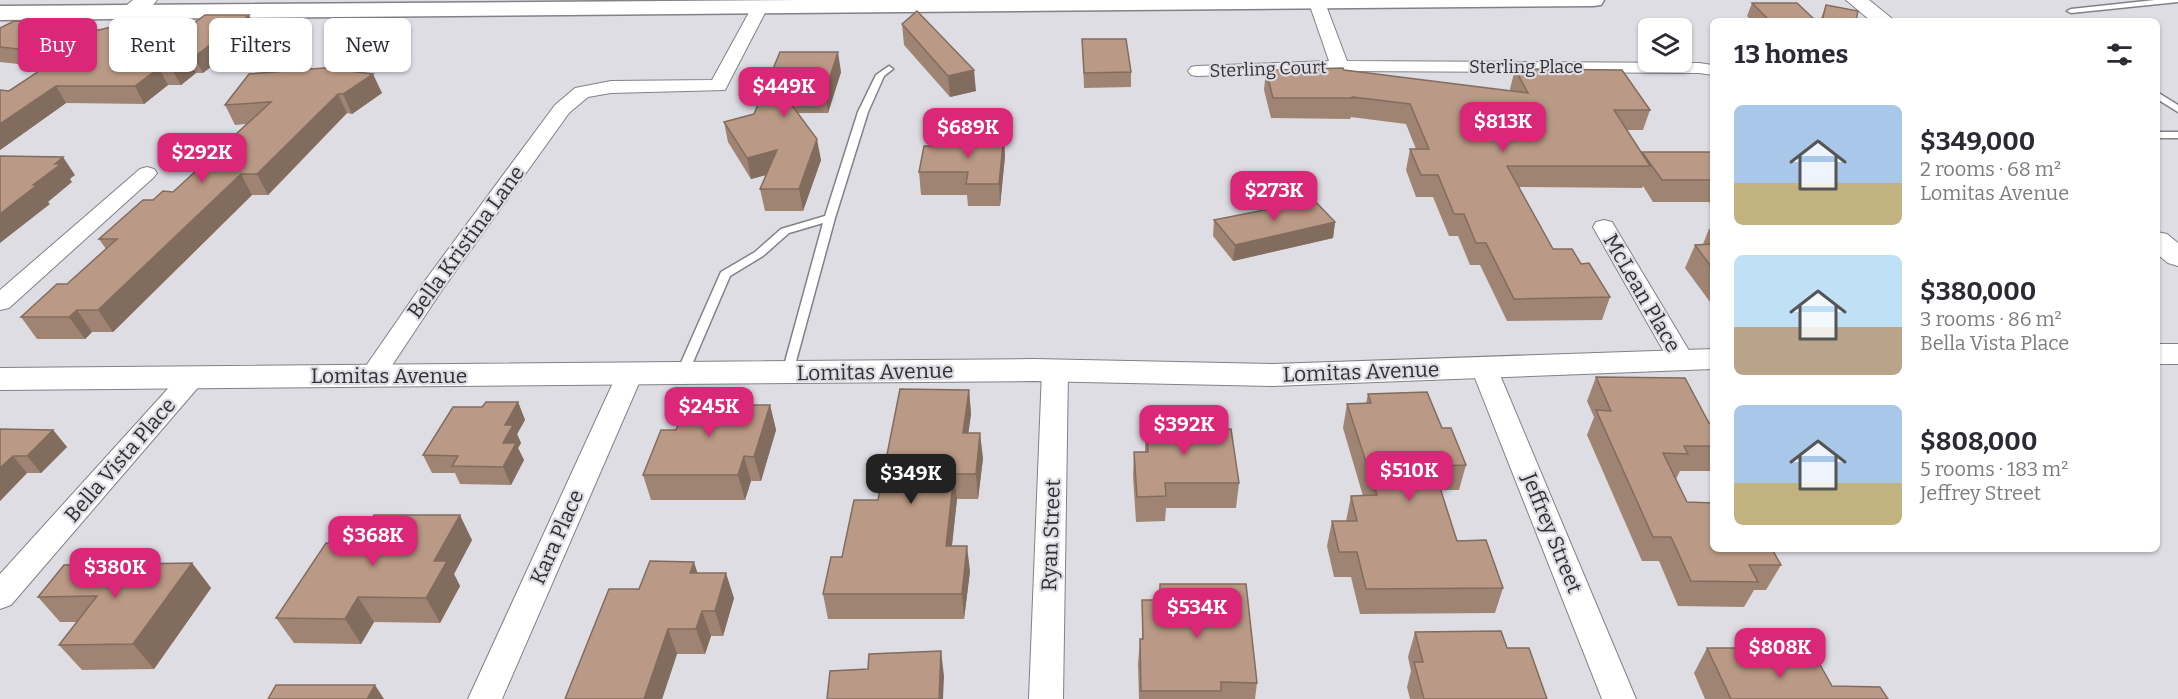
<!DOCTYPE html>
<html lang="en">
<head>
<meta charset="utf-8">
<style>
	:root { --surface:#fff; --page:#f2f2f3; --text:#2b2b33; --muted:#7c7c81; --accent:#db2777 }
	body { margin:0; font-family:Bitter,serif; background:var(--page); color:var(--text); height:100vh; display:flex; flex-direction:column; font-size:22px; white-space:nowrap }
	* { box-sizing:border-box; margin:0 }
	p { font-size:20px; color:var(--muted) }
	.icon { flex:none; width:33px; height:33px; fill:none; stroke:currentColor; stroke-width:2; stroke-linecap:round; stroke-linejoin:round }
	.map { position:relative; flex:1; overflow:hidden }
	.sheet { position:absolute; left:1710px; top:18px; width:450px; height:534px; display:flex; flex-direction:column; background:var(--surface); border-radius:9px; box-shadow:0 2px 4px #0004 }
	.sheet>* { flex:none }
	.top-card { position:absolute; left:18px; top:18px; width:570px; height:54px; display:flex; gap:12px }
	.controls { position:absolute; left:1638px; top:18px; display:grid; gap:12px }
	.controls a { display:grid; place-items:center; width:54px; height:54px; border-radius:9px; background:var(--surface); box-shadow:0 2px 4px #0004; font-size:30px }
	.price { position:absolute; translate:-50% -51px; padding:0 14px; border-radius:12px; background:var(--accent); color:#fff; font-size:20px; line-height:39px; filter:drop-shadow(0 2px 3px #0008) }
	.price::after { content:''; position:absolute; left:50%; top:36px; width:18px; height:14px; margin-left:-9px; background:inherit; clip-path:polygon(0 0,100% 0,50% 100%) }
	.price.active { background:#222; color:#fff }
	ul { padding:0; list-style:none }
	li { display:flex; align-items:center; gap:18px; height:150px; padding:0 24px }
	li span { display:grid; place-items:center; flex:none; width:168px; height:120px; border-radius:9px; color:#555 }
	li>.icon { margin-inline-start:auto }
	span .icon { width:72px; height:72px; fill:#fffc; stroke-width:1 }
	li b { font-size:26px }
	h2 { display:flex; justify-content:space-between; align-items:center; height:72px; padding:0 24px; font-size:26px }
	.chip { padding:0 21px; border-radius:9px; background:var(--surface); box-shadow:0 2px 4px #0004; font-size:21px; line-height:54px }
	.chip.active { background:var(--accent); color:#fff }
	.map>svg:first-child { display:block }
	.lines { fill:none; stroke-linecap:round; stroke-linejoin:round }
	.service-casing { stroke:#818187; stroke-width:3 }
	.minor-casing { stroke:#818187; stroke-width:2 }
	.tertiary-casing { stroke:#818187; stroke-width:2 }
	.secondary-casing { stroke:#818187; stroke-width:3 }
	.service { fill:#fff; fill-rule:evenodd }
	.minor { fill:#fff; fill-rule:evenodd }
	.tertiary { fill:#fff; fill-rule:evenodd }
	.secondary { fill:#fff; fill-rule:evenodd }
	.wall { fill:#a08473 }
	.shaded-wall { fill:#826c5e }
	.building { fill:#ba9a86; stroke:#826c5e; stroke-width:1.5 }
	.labels { text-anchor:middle; stroke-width:4.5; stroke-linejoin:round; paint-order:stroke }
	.far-street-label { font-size:18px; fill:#313033; stroke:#dedde4 }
	.street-label { font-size:21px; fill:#313033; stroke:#dedde4 }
</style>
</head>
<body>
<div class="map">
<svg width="2178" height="699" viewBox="0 0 2178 699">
	<rect width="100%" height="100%" fill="#dedde4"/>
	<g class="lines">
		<defs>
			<path id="service" d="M2155,0H2178V2L2071,13L2067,11L2071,9Z
				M889,66L893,69L884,76L868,112L835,218L792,376L788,377L782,373L823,223L789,233L763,256L730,276L688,374L686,377H678L676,374L721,272L755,252L781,229L825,216L858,112L876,75Z
				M2157,92L2178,105V112L2157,99Z
				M2157,132H2178V138H2157Z"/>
			<path id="minor" d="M1308,0H1324L1347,61L1699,63L1713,65V75L1699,73L1340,71L1197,76L1191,75L1188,71L1191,67L1197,66L1329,61Z
				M760,2L768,7L725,90L611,93L588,97L569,113L442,290L381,382L372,385L363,382L359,376L424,282L555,105L575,88L611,81L712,80L752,7Z
				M147,167L154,169L157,173L154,177L9,308L0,310V290L140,169Z
				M1604,220L1612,222L1615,227L1694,359L1690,365L1681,367L1672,365L1668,359L1593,227L1596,222Z
				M1484,359L1493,362L1497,368L1636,699H1602L1471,368L1475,362Z
				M1055,362L1064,365L1068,371L1063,699H1029L1042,371L1046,365Z
				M630,365L639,368L643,374L502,699H468L617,374L621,368Z
				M192,369L201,372L205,378L201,384L11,605L0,609V574L183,372Z"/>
			<path id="tertiary" d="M133,0H157C149,11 133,21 120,17L117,13Z
				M1846,0H1869L1895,21H1871Z
				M2157,232L2167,234L2178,243V266L2168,263L2157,254Z
				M2157,344H2178V364H2157Z
				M1713,349V369L1273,386L1034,381L0,390V368L1034,359L1273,364Z"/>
			<path id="secondary" d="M801,0H1604L1601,5L1593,6L0,20V6Z"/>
		</defs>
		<use href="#service" class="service-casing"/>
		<use href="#minor" class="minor-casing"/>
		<use href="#tertiary" class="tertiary-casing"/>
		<use href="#secondary" class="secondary-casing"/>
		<use href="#service" class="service"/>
		<use href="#minor" class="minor"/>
		<use href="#tertiary" class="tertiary"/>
		<use href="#secondary" class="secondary"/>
	</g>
	<path class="wall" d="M1752,3L1816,21H1752L1747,16Z
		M1826,5L1856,21H1820Z
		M249,15L256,31L203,73H196L181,85H168L144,104L66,103L0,150V90L9,91L45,67L0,62V28L143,45H164Z
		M902,24L976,91L950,97L904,45Z
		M1082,39L1131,72V87L1084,88Z
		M780,52L841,72L828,113H798L821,160L803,211H765L760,189L766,175L751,179L728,142L724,122L754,114Z
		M1515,69L1650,110L1643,130H1627L1642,153V152H1713V208L1709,202H1653L1643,186L1642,188L1519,187L1553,249L1581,264L1610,297L1602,320L1507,321L1480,265H1470L1458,236H1449L1433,197H1416L1406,170L1410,149H1416L1406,124L1351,117L1350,119L1271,118L1264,90L1266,70L1511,91L1510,89Z
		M249,74L382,93L352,114L347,113L268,195H252L113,332H92L85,339H37L21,317L67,284L106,249L99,239L153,200L173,192L246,124L235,125L225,105Z
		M1005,156L1000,206H968L967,195H921L919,172Z
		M1214,220L1335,222L1333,238L1233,261L1213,236Z
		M1709,229H1713V306L1685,268L1695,245L1703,244Z
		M1596,377L1709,423H1713V471H1680L1676,479L1687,502L1781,565L1766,590H1754L1744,607L1678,606L1659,561H1642L1587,435L1594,417L1587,401Z
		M969,390L971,414L968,433L983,458L978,499H957L952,546L970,571L964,619H828L823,594L842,557L878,500Z
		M1368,394L1442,428L1466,465L1459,490H1441L1457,541L1503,588L1495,613L1360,614L1351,577H1334L1327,546L1332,521H1346L1351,496H1363L1343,428L1347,404L1366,403Z
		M744,395L746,405H770L776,430L761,481H751L745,500H651L643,475L676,430Z
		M518,402L525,420L517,434L521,443L518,448L524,460L511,485L460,484L455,473H432L423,455L482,407Z
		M1146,418L1207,429L1239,483L1236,508H1166L1165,521L1136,522L1133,476L1134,452H1145Z
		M0,429L53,430L67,447L41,473H27L0,501Z
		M472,540L454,574L460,586L440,623L374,622L361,644L294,643L276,618L355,544Z
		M192,563L211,588L154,669L82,670L59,645L77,622H60L38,597Z
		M698,573L734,598L723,636H711L705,654H677L662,699H565L639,589Z
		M1160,584L1257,683L1255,699H1139L1138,664L1140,639H1142V600H1159Z
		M1415,632L1507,648L1547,699H1410L1407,687L1411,671L1408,657Z
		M1707,648L1766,663L1832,686L1888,699H1705L1694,673Z"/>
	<path class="shaded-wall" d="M249,15L256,31L203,73L194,57Z
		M838,52L841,72L828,113L825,92Z
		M187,57L196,73L181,85L171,68Z
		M159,68L168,85L144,104L135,86Z
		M974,70L976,91L950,97L948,76Z
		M373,74L382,93L352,114L343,94Z
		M56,86L66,103L0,150V124Z
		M338,94L347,113L268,195L257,174Z
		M1004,134L1005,156L1000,206L999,184Z
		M817,139L821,160L803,211L799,189Z
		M777,150L781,171L751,179L747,158Z
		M63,157L75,175L70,179L72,182L48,202L50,204L0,243V214L33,185L55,164Z
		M241,174L252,195L113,332L98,310Z
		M1335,222L1333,238L1233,261L1235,245Z
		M77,310L92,332L85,339L69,317Z
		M969,390L971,414L965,458L963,433Z
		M744,395L750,419L740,405Z
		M518,402L525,420L517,434L521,443L518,448L524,460L511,485L503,467L505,425Z
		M770,405L776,430L761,481L754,457Z
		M53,430L67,447L41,473L27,456Z
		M980,433L983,458L978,499L976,474Z
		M13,456L27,473L0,501V468Z
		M744,456L751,481L745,500L738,475Z
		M954,474L957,499L949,571L946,546Z
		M460,515L472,540L454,574L460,586L440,623L426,598L434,561Z
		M967,546L970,571L964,619L962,594Z
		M694,562L702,587L690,573Z
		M192,563L211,588L154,669L133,644Z
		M726,573L734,598L723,636L715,611Z
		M358,597L374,622L361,644L345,619Z
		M702,611L711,636L705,654L696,629Z
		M668,629L677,654L662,699H644Z
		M941,651L944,676L943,699H939Z
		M375,685L384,699H367Z"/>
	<path class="building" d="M1752,3H1797L1816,21H1770Z
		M1826,5L1858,11L1856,21H1822Z
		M917,11L974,70L948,76L902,24Z
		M205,15H249L194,57H187L171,68H159L135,86H56L0,124V90L9,91L65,54L0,47V28L14,21L99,30L127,23L143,45H164Z
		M1082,39H1126L1131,72L1084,73Z
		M780,52H838L825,92H782L817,139L799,189H760L777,150L747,158L724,122L754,114Z
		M324,68L373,74L343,94H338L257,174H241L98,310H77L69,317H21L57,284H67L117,239H99L143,200H153L163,191L173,192L271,102L225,105L249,74Z
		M1343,68L1344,70L1528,93L1515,69L1622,70L1650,110H1614L1650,166H1507L1553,249H1572L1581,264L1589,263L1610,297L1514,299L1486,243H1476L1464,214H1454L1438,175H1421L1410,149H1429L1410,104L1353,97L1354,98H1273L1266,70Z
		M975,134H1004L999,184H966L968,172H919L924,146H973Z
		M1642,152H1713V180H1662Z
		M0,156L63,157L55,164H61L33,185H37L0,214Z
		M1314,200L1335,222L1235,245L1214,220Z
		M1713,244V269L1695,245Z
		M1596,377L1685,378L1709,423H1713V446H1684L1688,454L1663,453L1687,502L1713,503V549H1772L1781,565H1749L1758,582L1691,581L1671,537H1653L1596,410L1611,411Z
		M900,389L969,390L963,433H980L976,474H954L946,546H967L962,594H823L831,557H842L854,500H878Z
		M1427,392L1442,428H1451L1466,465L1433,466L1457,541L1486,540L1503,588L1366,589L1357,552H1339L1332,521H1357L1351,496L1377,495L1347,404L1371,403L1368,394Z
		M690,394L744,395L740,405H770L754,457L744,456L738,475H643L661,430H676Z
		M486,402H518L505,425H513L503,443H516L503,467L452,466L458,456L423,455L453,407H482Z
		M1146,418H1205L1207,429H1231L1239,483H1165L1166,496L1137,497L1134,452H1148Z
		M0,429L53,430L27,456H13L0,468Z
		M374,515H460L434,561H447L426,598L358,597L345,619L276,618L326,543L355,544Z
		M650,561L694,562L690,573H726L715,611H702L696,629H668L644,699H565L609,589H639Z
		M192,563L133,644L59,645L97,596L38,597L64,565Z
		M1160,584H1246L1257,683L1221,682V691H1141L1140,639H1143L1142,600H1160Z
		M1501,631L1507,648H1529L1547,699H1424L1414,662H1423L1415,632Z
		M1707,648H1760L1766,663H1819L1832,686L1880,687L1888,699H1731Z
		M941,651L939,699H827L830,671L868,669L869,654Z
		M276,685H375L367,699H268Z"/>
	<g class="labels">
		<g class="far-street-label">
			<text x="1526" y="73">Sterling Place</text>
			<text transform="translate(1268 69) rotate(-2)" y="6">Sterling Court</text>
		</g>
		<g class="street-label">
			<text transform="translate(466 242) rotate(-54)" y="7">Bella Kristina Lane</text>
			<text transform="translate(1642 293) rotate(60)" y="7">McLean Place</text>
			<text transform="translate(875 372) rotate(-1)" y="7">Lomitas Avenue</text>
			<text transform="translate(1361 372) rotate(-2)" y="7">Lomitas Avenue</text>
			<text x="389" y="383">Lomitas Avenue</text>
			<text transform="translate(120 460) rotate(-49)" y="7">Bella Vista Place</text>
			<text transform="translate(1552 533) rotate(68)" y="7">Jeffrey Street</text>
			<text transform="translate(1051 535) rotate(-88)" y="7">Ryan Street</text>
			<text transform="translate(557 537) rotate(-66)" y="7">Kara Place</text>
		</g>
	</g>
</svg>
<div class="controls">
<a><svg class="icon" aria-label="layers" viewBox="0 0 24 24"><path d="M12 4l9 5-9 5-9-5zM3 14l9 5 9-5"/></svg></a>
</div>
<b class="price" style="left:784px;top:118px">$449K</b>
<b class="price" style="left:1503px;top:153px">$813K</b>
<b class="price" style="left:968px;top:159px">$689K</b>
<b class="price" style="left:202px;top:184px">$292K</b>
<b class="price" style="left:1274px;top:222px">$273K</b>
<b class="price" style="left:709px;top:438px">$245K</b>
<b class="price" style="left:1184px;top:456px">$392K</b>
<b class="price" style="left:1409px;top:502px">$510K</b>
<b class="price active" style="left:911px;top:505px">$349K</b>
<b class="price" style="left:373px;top:567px">$368K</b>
<b class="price" style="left:115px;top:599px">$380K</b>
<b class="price" style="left:1197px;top:639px">$534K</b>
<b class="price" style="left:1780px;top:679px">$808K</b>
<div class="top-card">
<a class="chip active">Buy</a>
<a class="chip">Rent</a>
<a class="chip">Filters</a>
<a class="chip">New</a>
</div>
<section class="sheet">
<h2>13 homes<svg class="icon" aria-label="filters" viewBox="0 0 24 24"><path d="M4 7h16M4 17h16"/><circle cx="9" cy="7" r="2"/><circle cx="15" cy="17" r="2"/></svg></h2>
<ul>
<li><span style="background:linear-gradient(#a9c7e8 65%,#c2b280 0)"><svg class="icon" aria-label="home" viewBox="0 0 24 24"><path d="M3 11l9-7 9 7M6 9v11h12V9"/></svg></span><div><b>$349,000</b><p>2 rooms · 68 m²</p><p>Lomitas Avenue</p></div></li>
<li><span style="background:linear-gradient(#bfe0f5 60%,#b9a48a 0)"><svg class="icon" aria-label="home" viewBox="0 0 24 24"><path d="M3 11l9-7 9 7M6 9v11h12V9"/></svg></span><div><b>$380,000</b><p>3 rooms · 86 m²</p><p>Bella Vista Place</p></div></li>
<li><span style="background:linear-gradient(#a9c7e8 65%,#c2b280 0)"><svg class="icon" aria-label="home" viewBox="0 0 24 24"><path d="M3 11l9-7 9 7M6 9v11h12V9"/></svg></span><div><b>$808,000</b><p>5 rooms · 183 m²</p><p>Jeffrey Street</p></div></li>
</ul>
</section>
</div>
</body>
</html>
